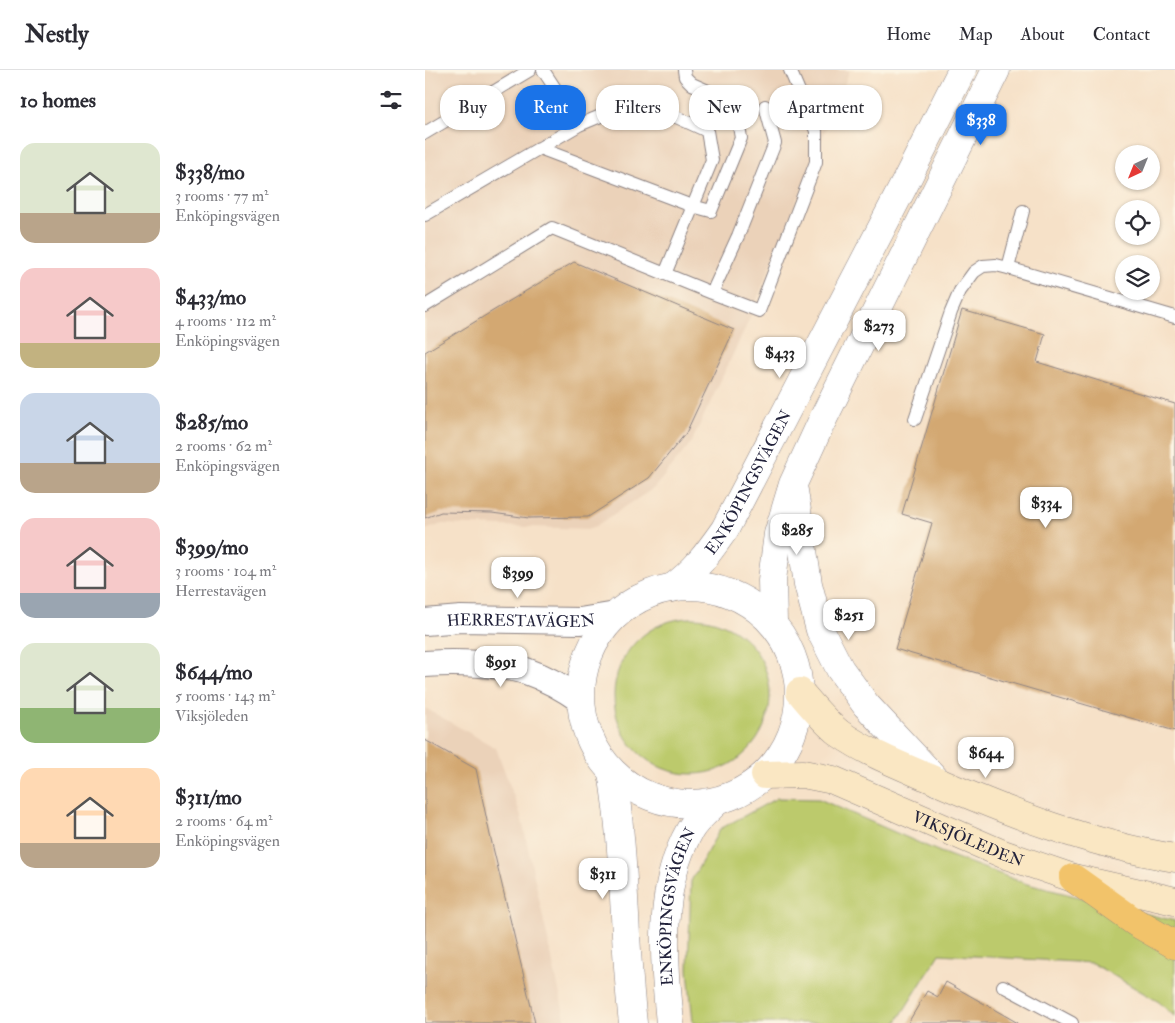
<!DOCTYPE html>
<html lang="en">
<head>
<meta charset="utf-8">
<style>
	:root { --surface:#fff; --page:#f7f7f7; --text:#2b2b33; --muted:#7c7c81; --line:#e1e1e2; --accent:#1a73e8 }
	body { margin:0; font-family:"IM FELL Double Pica",serif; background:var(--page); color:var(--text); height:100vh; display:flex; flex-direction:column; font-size:19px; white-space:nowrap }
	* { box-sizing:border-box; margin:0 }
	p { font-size:16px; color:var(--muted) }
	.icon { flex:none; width:28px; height:28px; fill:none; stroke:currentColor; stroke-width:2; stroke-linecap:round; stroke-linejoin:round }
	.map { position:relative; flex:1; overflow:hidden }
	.sheet { display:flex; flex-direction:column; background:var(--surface); width:425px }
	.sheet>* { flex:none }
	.hud { position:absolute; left:15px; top:15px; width:475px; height:45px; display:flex; gap:10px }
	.needle { width:32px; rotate:223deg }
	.tools { position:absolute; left:690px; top:75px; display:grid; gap:10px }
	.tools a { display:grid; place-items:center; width:45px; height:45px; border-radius:50%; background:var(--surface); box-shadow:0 1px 4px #0004; font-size:25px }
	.price { position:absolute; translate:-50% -42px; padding:0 11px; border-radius:10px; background:#fff; color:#222; font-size:16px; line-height:32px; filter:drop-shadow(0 1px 2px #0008) }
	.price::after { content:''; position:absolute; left:50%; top:30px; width:15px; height:11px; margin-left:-8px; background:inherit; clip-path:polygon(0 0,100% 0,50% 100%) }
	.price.on { background:var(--accent); color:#fff }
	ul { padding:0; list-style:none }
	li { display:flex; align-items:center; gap:15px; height:125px; padding:0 20px }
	li span { display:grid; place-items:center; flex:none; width:140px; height:100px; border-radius:15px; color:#555 }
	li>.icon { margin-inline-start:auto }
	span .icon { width:60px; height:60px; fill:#fffc; stroke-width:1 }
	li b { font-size:21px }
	h2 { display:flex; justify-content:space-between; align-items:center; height:60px; padding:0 20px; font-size:21px }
	.pill { padding:0 18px; border-radius:20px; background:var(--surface); box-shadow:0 1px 4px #0004; font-size:18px; line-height:45px }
	.pill.on { background:var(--accent); color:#fff }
	header { display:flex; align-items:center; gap:30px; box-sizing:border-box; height:70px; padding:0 25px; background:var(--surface); border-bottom:1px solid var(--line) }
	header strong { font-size:24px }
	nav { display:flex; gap:28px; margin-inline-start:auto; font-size:18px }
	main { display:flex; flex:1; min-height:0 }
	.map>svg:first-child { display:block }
	.built { fill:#ebd2b9 }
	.green { fill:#bcca6c; stroke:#6f7654 }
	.building { fill:#d3a872 }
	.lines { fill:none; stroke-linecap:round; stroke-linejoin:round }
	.service-casing { stroke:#8c8282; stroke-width:14 }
	.minor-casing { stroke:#8c8282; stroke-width:28 }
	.tertiary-casing { stroke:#8c8282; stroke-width:29 }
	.secondary-casing { stroke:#8c8282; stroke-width:29 }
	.motorway-casing { stroke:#8c8282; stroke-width:29 }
	.service { stroke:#fff; stroke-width:12 }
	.minor { stroke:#fff; stroke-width:26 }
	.tertiary { stroke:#fff; stroke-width:28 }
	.secondary { stroke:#fae7c3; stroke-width:28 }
	.motorway { stroke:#f2c36a; stroke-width:28 }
	.labels { text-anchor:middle; stroke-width:4; stroke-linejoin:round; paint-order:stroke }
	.street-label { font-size:16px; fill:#22223b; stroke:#fcf5e5 }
</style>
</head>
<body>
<header>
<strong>Nestly</strong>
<nav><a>Home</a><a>Map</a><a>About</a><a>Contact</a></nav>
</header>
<main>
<section class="sheet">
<h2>10 homes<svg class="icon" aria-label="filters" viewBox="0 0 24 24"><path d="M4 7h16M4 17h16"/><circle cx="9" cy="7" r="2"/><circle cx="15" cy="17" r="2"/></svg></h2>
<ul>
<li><span style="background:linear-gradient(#dfe7d0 70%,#b9a48a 0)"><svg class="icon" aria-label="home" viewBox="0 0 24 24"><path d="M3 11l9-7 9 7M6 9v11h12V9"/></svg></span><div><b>$338/mo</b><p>3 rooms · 77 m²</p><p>Enköpingsvägen</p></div></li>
<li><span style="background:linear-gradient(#f6c9c9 75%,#c2b280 0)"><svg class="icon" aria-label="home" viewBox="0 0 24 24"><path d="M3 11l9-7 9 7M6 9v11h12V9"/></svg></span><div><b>$433/mo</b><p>4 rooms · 112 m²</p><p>Enköpingsvägen</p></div></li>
<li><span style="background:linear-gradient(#c9d6e8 70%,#b9a48a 0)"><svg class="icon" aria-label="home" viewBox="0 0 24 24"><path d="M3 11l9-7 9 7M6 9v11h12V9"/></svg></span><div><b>$285/mo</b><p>2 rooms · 62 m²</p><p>Enköpingsvägen</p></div></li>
<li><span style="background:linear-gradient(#f6c9c9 75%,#9aa5b1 0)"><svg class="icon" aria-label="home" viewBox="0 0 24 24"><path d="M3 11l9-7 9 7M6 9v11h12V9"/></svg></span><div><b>$399/mo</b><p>3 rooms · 104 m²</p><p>Herrestavägen</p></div></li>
<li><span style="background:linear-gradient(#dfe7d0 65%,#8fb573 0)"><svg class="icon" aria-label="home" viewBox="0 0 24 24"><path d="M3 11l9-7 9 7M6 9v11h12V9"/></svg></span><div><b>$644/mo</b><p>5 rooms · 143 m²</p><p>Viksjöleden</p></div></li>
<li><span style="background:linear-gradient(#ffd9b3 75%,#b9a48a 0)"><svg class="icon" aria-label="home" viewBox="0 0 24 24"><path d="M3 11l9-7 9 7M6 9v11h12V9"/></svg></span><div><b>$311/mo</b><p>2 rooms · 64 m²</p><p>Enköpingsvägen</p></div></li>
</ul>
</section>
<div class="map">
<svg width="750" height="953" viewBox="0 0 750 953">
	<rect width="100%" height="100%" fill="#fcf5e5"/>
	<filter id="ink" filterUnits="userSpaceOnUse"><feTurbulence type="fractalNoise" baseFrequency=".02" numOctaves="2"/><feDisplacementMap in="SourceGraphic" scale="10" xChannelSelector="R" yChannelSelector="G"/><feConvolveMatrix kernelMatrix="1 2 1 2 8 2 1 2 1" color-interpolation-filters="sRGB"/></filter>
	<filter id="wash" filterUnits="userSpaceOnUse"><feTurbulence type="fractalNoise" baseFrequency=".0096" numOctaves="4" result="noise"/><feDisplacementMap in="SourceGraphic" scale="20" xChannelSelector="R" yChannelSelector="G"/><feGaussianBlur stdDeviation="1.12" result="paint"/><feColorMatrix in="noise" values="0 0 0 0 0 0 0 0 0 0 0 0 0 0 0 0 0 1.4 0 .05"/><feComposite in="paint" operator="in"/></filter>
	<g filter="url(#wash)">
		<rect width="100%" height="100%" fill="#f6e1c8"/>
		<path class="built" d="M0,0H425L320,259L266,373L229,418L166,459L17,454L0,460Z
			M0,638L71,678L96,746L141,953H0Z"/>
		<path class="green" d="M189 626a78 78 0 1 1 156 0a78 78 0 1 1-156 0Z
			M352,728L394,729L515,782L602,814L750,851V947L734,932L667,893L514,884L471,953H268L263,900L266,811L295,759Z"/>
		<g id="blocks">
			<path class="building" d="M149,192L309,260L261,363L224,408L163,447L104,448L67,443L16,442L0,448V282Z
				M537,240L620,264L612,292L750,334V661L470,579L507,453L477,444Z
				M0,670L51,699L65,765L110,953H0Z
				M521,912L593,953H483L502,921L513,927Z"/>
		</g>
	</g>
	<g filter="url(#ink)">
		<use href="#blocks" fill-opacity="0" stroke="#8c8282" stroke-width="1"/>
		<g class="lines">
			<defs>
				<path id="service" d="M154,55L214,30L282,61L287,90L240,204
					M0,63L105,0
					M114,78L267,136L286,141L316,68L313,51L301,29L267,14L260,7L259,0
					M0,145L154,55L118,0
					M583,198L598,141
					M287,223L334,241L391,92V61L365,0
					M0,236L127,158L287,223L313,166L350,73L340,36
					M490,349L526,242L535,221L549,202L558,196L571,195L583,198L750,247
					M578,916L647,953"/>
				<g id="minor">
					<path id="s1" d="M0,552L36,549L155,551L191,545"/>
					<path d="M0,594C30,592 72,593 101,601C121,608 139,618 156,630"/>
				</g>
				<g id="tertiary">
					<path d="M369,421L383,514L395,560L415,599L441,635L513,712"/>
					<circle cx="265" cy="625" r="109"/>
					<path id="s2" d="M247,518C272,499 283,483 300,459L479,115L537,0"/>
					<path d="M348,553L347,510L353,464L368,414L397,351L571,0"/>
					<path d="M187,702C201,785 198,869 208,953"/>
					<path id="s3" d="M245,953C239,889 232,818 265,760C271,750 283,740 291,732"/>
				</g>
				<g id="secondary">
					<path d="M375,622C387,636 399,651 414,663C441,682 472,694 502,707C582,742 664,774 750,788"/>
					<path id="s4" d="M340,705L378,704L408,710L578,784L648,808L750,831"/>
				</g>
				<path id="motorway" d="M648,808L710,852L750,875"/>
			</defs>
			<use href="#service" class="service-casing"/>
			<use href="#minor" class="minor-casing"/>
			<use href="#tertiary" class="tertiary-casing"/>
			<use href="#secondary" class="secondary-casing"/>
			<use href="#motorway" class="motorway-casing"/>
			<use href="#service" class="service"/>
			<use href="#minor" class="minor"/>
			<use href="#tertiary" class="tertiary"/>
			<use href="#secondary" class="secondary"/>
			<use href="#motorway" class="motorway"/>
		</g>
	</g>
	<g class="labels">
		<g class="street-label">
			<text dy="6" stroke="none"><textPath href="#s2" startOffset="132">ENKÖPINGSVÄGEN</textPath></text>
			<text dy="6" stroke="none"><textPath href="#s1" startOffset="96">HERRESTAVÄGEN</textPath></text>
			<text dy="6" stroke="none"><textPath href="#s4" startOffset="216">VIKSJÖLEDEN</textPath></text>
			<text dy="6" stroke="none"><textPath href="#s3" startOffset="118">ENKÖPINGSVÄGEN</textPath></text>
		</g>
	</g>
</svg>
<div class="tools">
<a><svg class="needle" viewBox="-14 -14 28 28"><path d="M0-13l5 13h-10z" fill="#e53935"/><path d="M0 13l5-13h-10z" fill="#7c7c81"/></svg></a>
<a><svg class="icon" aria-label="locate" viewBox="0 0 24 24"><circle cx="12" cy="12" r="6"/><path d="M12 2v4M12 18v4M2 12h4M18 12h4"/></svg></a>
<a><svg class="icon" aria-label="layers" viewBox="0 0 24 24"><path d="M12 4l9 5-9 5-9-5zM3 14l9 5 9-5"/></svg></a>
</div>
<b class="price on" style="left:556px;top:76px">$338</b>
<b class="price" style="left:454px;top:282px">$273</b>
<b class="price" style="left:355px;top:309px">$433</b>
<b class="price" style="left:621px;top:459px">$334</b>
<b class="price" style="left:372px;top:486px">$285</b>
<b class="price" style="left:93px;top:529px">$399</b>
<b class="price" style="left:424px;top:571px">$251</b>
<b class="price" style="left:76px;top:618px">$991</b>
<b class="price" style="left:561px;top:709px">$644</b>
<b class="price" style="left:178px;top:830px">$311</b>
<div class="hud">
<a class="pill">Buy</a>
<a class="pill on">Rent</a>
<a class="pill">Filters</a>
<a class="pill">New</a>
<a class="pill">Apartment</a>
</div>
</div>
</main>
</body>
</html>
